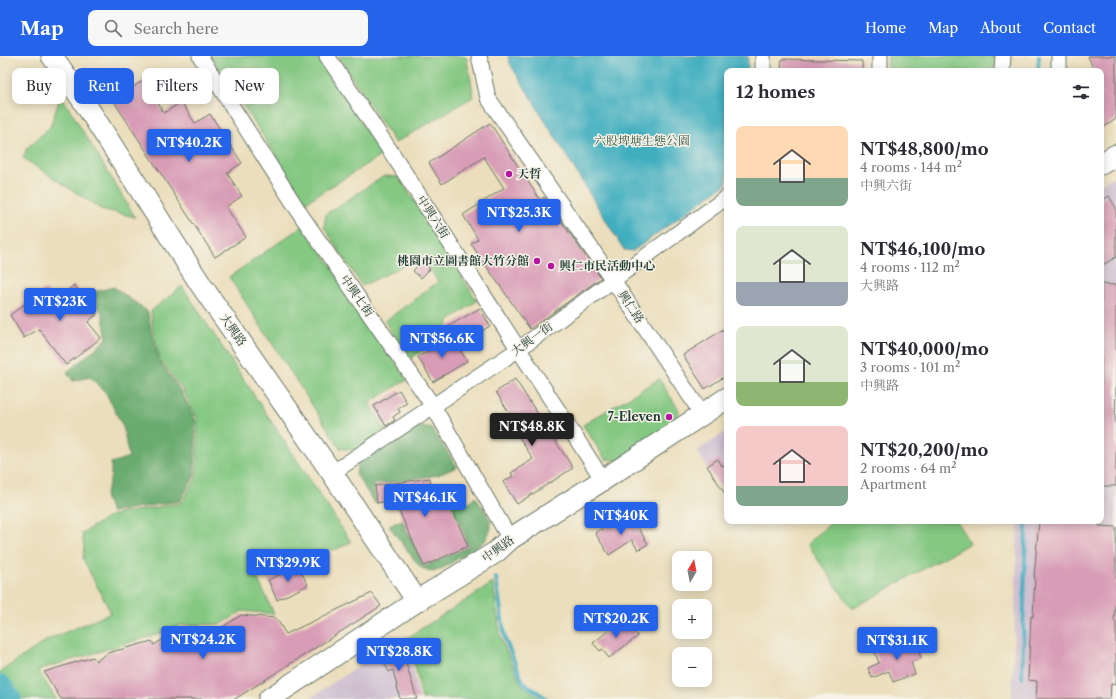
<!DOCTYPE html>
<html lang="en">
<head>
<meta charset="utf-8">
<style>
	:root { --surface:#fff; --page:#f7f7f7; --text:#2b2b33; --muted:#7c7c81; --accent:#2563eb }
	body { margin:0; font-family:"Libre Caslon Text","Noto Serif TC",serif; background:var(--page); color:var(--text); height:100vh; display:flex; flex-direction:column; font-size:15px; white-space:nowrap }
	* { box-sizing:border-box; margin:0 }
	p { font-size:13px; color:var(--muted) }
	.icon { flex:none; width:22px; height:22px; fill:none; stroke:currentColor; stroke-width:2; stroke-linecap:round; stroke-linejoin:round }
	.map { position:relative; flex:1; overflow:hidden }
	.drawer { position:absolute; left:724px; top:12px; width:380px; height:456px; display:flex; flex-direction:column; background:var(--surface); border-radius:8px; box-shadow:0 2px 10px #0003 }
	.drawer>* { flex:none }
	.guide { position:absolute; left:12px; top:12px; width:380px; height:36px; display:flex; gap:8px }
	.needle { width:26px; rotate:10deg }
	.buttons { position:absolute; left:672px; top:495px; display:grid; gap:8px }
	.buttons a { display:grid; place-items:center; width:40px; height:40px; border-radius:8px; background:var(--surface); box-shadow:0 2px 10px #0003; font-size:20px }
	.price { position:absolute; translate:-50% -34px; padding:0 9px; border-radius:4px; background:var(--accent); color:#fff; font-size:13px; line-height:26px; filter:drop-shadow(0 1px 2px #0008) }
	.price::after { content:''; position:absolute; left:50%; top:24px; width:12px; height:9px; margin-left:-6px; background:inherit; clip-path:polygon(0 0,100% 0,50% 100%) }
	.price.current { background:#222; color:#fff }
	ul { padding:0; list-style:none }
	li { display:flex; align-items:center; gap:12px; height:100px; padding:0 12px }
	li span { display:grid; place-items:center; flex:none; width:112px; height:80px; border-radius:8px; color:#555 }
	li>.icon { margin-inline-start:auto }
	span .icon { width:48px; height:48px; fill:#fffc; stroke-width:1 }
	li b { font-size:17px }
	h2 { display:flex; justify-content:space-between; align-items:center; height:48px; padding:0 12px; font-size:17px }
	.tag { padding:0 14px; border-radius:8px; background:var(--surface); box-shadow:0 2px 10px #0003; font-size:14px; line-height:36px }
	.tag.current { background:var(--accent); color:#fff }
	header { display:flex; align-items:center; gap:24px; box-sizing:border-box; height:56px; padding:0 20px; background:var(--accent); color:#fff }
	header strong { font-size:19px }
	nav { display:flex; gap:22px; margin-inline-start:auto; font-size:14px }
	.search { width:280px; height:36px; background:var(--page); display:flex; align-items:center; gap:10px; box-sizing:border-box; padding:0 14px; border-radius:8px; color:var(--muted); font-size:15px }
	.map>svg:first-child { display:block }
	.industrial { fill:#cebed0 }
	.green { fill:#84c882; stroke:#52825b }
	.forest { fill:#6bac70; stroke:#457452 }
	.water { fill:#41aebf; stroke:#30767a }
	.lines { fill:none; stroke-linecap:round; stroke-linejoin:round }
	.stream { stroke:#41aebf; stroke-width:4 }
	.river { stroke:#41aebf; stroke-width:25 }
	.building { fill:#d89cb6 }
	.street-casing { stroke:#667564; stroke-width:17 }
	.secondary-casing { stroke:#667564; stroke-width:23 }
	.street { stroke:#fff; stroke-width:15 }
	.secondary { stroke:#fff; stroke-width:21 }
	.poi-dot { fill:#b5179e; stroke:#f7f3e8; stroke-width:1.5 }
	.labels { text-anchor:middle; stroke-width:3; stroke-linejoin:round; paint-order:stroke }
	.park-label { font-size:12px; fill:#335944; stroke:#f7f3e8 }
	.poi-label { font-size:12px; font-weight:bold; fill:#1f3d34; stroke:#f7f3e8; text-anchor:start }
	.street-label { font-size:12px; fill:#1f3d34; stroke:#f7f3e8 }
</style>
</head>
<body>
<header>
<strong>Map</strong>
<div class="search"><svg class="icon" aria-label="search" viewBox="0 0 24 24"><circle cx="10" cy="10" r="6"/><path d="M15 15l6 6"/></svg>Search here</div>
<nav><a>Home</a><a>Map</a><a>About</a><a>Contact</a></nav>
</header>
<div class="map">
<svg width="1116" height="643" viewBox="0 0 1116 643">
	<rect width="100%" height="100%" fill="#f7f3e8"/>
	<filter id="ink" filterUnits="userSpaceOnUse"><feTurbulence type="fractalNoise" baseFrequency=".025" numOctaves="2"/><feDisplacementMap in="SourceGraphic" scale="8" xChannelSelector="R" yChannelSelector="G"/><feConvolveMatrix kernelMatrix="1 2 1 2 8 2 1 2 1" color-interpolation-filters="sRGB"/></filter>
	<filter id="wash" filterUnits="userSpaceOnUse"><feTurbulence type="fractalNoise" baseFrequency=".012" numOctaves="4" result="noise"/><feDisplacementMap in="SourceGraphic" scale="16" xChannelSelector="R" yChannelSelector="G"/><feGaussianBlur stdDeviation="0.9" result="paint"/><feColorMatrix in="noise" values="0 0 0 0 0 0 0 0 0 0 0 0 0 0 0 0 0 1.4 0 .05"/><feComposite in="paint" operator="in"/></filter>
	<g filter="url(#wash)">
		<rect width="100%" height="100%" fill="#ebdebc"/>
		<path class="industrial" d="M1116,119V643H1012L1018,465H1101V128Z
			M727,375V441H726L697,395Z
			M395,585L412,609L420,643H309Z"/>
		<path class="green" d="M211,0H319L382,99L306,146Z
			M338,0H466L472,30L473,41L395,87Z
			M888,0H994V15H888Z
			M61,39L135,161L101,153L23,102L27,92L50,71Z
			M384,120L399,121L477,245L448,265L447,279L408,304L385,265L438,226L423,200L362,230L324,171L326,158Z
			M304,169L407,324L369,347L386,375L356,395L340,392L229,221Z
			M182,230L351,486L337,493L281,500L255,517L274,558L242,555L222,568L181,569L155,579L38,614L56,643H14L0,625V616L47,584L111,557L83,503L84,491L82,477L112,459L181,447L196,422L198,364L184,336L160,303L153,274L151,255Z
			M659,323L679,354L677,368L622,405L605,403L583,369Z
			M833,465H956L970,487L852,553L807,488Z
			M493,527L501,583L521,628L541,643H422L415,609L399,587Z"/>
		<path class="forest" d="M114,231L148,256L151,274L159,304L182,337L196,365L194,421L180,445L111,456L105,440L111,421V407L129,401L123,371L106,337L90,321L73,325L67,316L107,283L102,256L86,238Z
			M414,371H431L457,411L438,419L373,429L376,447H374L356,418L358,405Z
			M453,439L462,450L471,446L475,440L491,465V473L485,485L440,514L429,515L420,511L389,470L402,464L424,511L468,491L465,482H466L448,441Z"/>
		<path class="water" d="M508,0H748V15H727V127L633,195L624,194L509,6Z"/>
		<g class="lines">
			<path class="stream" d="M1038,15L1039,0
				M496,522L505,583L523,626L547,643
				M1022,622L1026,465"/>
			<path class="river" d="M0,631L9,643"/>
		</g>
		<g id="blocks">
			<path class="building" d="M1088,0H1116V63L1101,73V15H1094Z
				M782,3L862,5V15H781Z
				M144,24L164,57L181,46L195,67L210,58L242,107L227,117L242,140L226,151L246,181L215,201L113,44Z
				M490,67L540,144L544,141L601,222L530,273L471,188L478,183L463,159L504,132L484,101L442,128L429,107Z
				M1109,140L1116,152V201L1101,210V145Z
				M421,205L430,213L421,222L413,215Z
				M1101,228L1116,229V332L1115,367H1116V430H1101Z
				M74,229L97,258L88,266L101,282L66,309L39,273L24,282L10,259L45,233L54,245Z
				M480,252L490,270L460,288L449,270Z
				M727,271V319L705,333L683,299Z
				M452,281L467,305L433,326L418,301Z
				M515,323L573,412L517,448L503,426L513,420L511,417L533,403L519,381L523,379L496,336Z
				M399,334L407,347L398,352L400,356L393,361L395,364L386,370L374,350Z
				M718,403L722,410L727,406V441L707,410Z
				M430,422L433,442L445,437L468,490L424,510L394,444L377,447L375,430Z
				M632,462L648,488L638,494L632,484L609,499L595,477L612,466L616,472Z
				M1039,465H1099V470L1116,471V534L1114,565H1116V629L1111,628L1110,643H1036L1037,625L1028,624L1031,560L1033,561L1035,521H1034Z
				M298,510L308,529L277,544L268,524Z
				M372,537L381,550L235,643H61L44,616L93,601L96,605L108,597L152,585L154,589L179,573L206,572L211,579L241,559L276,562L286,578Z
				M622,564L628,573L630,571L638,580L609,602L602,593L600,595L593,587Z
				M914,583L921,602L911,606L915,618L893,626L889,615L872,622L868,612L879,607L875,597Z
				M396,589L406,607L417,643H400L393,614L389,616L379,597Z"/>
		</g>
	</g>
	<g filter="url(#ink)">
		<use href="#blocks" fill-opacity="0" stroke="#667564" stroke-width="1"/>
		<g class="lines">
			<defs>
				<path id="street" d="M200,0L303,162L433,350L510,483
					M327,0L395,102L603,424
					M479,0L488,42L613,224L702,358
					M763,15V0
					M880,15V0
					M1002,15L1003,0
					M1059,15V0
					M332,417L519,293L727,141"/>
				<path id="secondary" d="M52,0L84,46L201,229L332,417L417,545
					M1101,108L1116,99
					M269,643L417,545L496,496L510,483L603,424L727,342"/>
			</defs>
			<use href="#street" class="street-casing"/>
			<use href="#secondary" class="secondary-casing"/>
			<use href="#street" class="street"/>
			<use href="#secondary" class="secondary"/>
		</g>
	</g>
	<g class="poi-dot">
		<circle cx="509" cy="118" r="4"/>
		<circle cx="537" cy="205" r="4"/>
		<circle cx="551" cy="210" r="4"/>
		<circle cx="669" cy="361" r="4"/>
	</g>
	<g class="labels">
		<g class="park-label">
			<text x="642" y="89">六股埤塘生態公園</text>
		</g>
		<g class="poi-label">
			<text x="517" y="122">天哲</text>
			<text x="529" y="209" text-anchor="end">桃園市立圖書館大竹分館</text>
			<text x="559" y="214">興仁市民活動中心</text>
			<text x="661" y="365" text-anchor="end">7-Eleven</text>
		</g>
		<g class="street-label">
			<text transform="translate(433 161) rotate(57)" y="4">中興六街</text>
			<text transform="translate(357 240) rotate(55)" y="4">中興七街</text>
			<text transform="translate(631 251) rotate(56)" y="4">興仁路</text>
			<text transform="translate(233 274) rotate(55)" y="4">大興路</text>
			<text transform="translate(532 283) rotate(-36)" y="4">大興一街</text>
			<text transform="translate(498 493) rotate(-36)" y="4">中興路</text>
		</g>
	</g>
</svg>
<div class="buttons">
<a><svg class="needle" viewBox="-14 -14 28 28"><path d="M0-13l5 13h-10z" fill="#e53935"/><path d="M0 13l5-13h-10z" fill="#7c7c81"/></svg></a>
<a>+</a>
<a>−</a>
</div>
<b class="price" style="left:189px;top:107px">NT$40.2K</b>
<b class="price" style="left:519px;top:177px">NT$25.3K</b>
<b class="price" style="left:60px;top:266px">NT$23K</b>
<b class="price" style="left:442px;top:303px">NT$56.6K</b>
<b class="price current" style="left:532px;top:391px">NT$48.8K</b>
<b class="price" style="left:425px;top:462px">NT$46.1K</b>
<b class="price" style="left:621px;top:480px">NT$40K</b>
<b class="price" style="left:288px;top:527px">NT$29.9K</b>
<b class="price" style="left:616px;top:583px">NT$20.2K</b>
<b class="price" style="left:203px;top:604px">NT$24.2K</b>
<b class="price" style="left:897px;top:605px">NT$31.1K</b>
<b class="price" style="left:399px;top:616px">NT$28.8K</b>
<div class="guide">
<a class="tag">Buy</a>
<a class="tag current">Rent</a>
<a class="tag">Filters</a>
<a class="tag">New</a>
</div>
<section class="drawer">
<h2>12 homes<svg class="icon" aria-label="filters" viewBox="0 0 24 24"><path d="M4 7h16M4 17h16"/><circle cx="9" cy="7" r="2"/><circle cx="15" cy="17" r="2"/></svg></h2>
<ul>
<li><span style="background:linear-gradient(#ffd9b3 65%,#7fa58c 0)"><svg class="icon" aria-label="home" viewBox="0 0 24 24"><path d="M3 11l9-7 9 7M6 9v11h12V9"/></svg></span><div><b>NT$48,800/mo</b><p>4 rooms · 144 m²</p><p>中興六街</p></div></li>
<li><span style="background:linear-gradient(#dfe7d0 70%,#9aa5b1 0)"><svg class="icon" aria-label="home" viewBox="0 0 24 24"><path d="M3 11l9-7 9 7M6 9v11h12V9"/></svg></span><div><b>NT$46,100/mo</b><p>4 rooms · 112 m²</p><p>大興路</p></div></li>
<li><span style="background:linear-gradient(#dfe7d0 70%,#8fb573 0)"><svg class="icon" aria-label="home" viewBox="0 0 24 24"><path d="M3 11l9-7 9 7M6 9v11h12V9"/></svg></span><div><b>NT$40,000/mo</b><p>3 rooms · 101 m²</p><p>中興路</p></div></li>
<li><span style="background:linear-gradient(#f6c9c9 75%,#7fa58c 0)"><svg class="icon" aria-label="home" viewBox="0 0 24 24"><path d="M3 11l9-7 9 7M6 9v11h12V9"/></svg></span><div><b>NT$20,200/mo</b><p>2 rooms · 64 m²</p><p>Apartment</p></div></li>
</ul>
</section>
</div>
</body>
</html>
